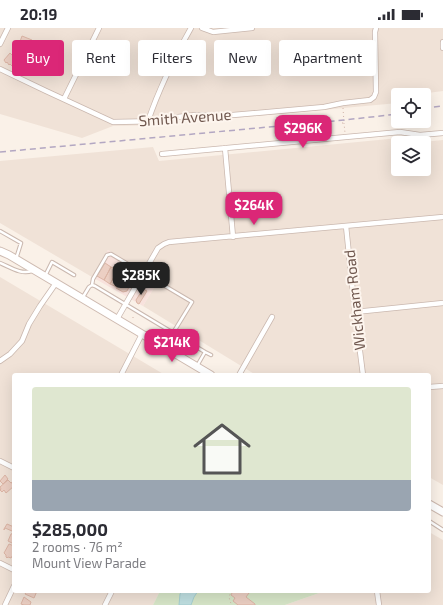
<!DOCTYPE html>
<html lang="en">
<head>
<meta charset="utf-8">
<style>
	:root { --surface:#fff; --page:#f7f7f7; --text:#2b2b33; --muted:#7c7c81; --accent:#db2777 }
	body { margin:0; font-family:"Exo 2",sans-serif; background:var(--page); color:var(--text); height:100vh; display:flex; flex-direction:column; font-size:15px; white-space:nowrap }
	* { box-sizing:border-box; margin:0 }
	p { font-size:13px; color:var(--muted) }
	.icon { flex:none; width:22px; height:22px; fill:none; stroke:currentColor; stroke-width:2; stroke-linecap:round; stroke-linejoin:round }
	.map { position:relative; flex:1; overflow:hidden }
	.drawer { position:absolute; left:12px; top:345px; width:419px; height:220px; display:flex; flex-direction:column; background:var(--surface); border-radius:4px; box-shadow:0 4px 16px #0002 }
	.drawer>* { flex:none }
	.hud { position:absolute; left:12px; top:12px; width:419px; height:36px; display:flex; gap:8px }
	.fabs { position:absolute; left:391px; top:60px; display:grid; gap:8px }
	.fabs a { display:grid; place-items:center; width:40px; height:40px; border-radius:4px; background:var(--surface); box-shadow:0 4px 16px #0002; font-size:20px }
	.price { position:absolute; translate:-50% -34px; padding:0 9px; border-radius:8px; background:var(--accent); color:#fff; font-size:13px; line-height:26px; filter:drop-shadow(0 1px 2px #0008) }
	.price::after { content:''; position:absolute; left:50%; top:24px; width:12px; height:9px; margin-left:-6px; background:inherit; clip-path:polygon(0 0,100% 0,50% 100%) }
	.price.current { background:#222; color:#fff }
	ul { padding:0; list-style:none }
	li { display:grid; align-content:center; gap:8px; height:212px; padding:0 20px }
	li span { display:grid; place-items:center; height:124px; border-radius:4px; color:#555 }
	li>.icon { margin-inline-start:auto }
	span .icon { width:72px; height:72px; fill:#fffc; stroke-width:1 }
	li b { font-size:17px }
	.tag { padding:0 14px; border-radius:4px; background:var(--surface); box-shadow:0 4px 16px #0002; font-size:14px; line-height:36px }
	.tag.current { background:var(--accent); color:#fff }
	.status { display:flex; justify-content:space-between; align-items:center; height:28px; padding:0 20px; background:var(--surface); direction:ltr }
	.status svg { height:11px; fill:currentColor }
	.map>svg:first-child { display:block }
	.residential { fill:#f0e2d7; fill-rule:evenodd }
	.commercial { fill:#f8e2dd }
	.green { fill:#d7e6c8 }
	.water { fill:#bfdfe1; stroke:#a6cfd1 }
	.building { fill:#eccfc3; stroke:#dcb5a5 }
	.lines { fill:none; stroke-linecap:round; stroke-linejoin:round }
	.lane-casing { stroke:#cab8af; stroke-width:4.5 }
	.street-casing { stroke:#cab8af; stroke-width:6 }
	.secondary-casing { stroke:#cebab0; stroke-width:9 }
	.path { stroke:#d0b2a6; stroke-width:1; stroke-dasharray:1 3; stroke-linecap:butt }
	.lane { stroke:#fff; stroke-width:2.5 }
	.street { stroke:#fff; stroke-width:4.5 }
	.secondary { stroke:#fff; stroke-width:7 }
	.rail { stroke:#b3a7c2; stroke-width:1.5; stroke-dasharray:6 4; stroke-linecap:butt }
	.labels { text-anchor:middle; stroke-width:4; stroke-linejoin:round; paint-order:stroke }
	.street-label { font-size:15px; fill:#70584f; stroke:#fdf5ee }
</style>
</head>
<body>
<div class="status"><b>20:19</b><svg viewBox="0 0 49 12"><path d="M0 12V9h3v3zM5 12V6h3v6zM10 12V3h3v9zM15 12V0h3v12zM26 1h20v11H26zM47 4h2v5h-2z"/></svg></div>
<div class="map">
<svg width="443" height="577" viewBox="0 0 443 577">
	<rect width="100%" height="100%" fill="#faf1e8"/>
	<path class="residential" d="M0,0H443V63L420,66V67H398V75L235,90L183,91L163,97L113,98L82,110L0,86Z
		M399,110L412,115L443,112V457L429,449V347H256L143,278L159,251L108,222L92,249L0,195V133L153,119L159,133ZM398,115H424V141H398Z
		M0,249L165,347H14V563H160L153,577H0Z
		M429,504L443,512V577H285L325,563H429Z"/>
	<path class="commercial" d="M108,222L159,252L143,278L92,249Z"/>
	<path class="green" d="M160,563H325L285,577H153Z"/>
	<path class="water" d="M182,563H198L194,569L191,577H179L180,566Z"/>
	<path class="building" d="M22,8L32,12L29,18L28,17L27,19H28L26,25L18,19Z
		M10,25L14,29L16,27L20,33L18,35L19,36L14,40L10,36L9,37L7,34L6,35L4,32Z
		M105,235L111,239L104,252L97,248Z
		M111,239L118,242L110,256L104,252Z
		M118,242L124,246L117,259L110,256Z
		M130,245L134,247L128,256V258L129,259L127,263L123,264L116,260L121,252L124,254Z
		M143,261L147,263L139,276L137,275L136,272Z
		M5,447L8,451L3,456L0,453Z
		M8,452L11,455V454L14,458L6,465L4,462L2,464L0,462L1,461L0,459Z
		M7,496L14,499L12,503L5,500L4,502V501Z
		M14,505V516L8,513L11,506Z
		M9,516L14,518V528L13,527L11,530L8,529L7,530L6,529V527L4,525Z
		M27,563H37L34,570L25,566Z
		M233,563H246L249,565L246,569L255,576V577H238L233,573L235,570L231,567Z
		M24,569L31,574L30,577H24L21,576Z"/>
	<g class="lines">
		<defs>
			<path id="lane" d="M0,203L21,215L16,231
				M0,235C10,239 21,247 32,243
				M45,248L52,234L74,247
				M92,257L93,251L107,227L111,226L192,274L173,305
				M83,269L89,259L92,257L95,258L205,324L197,338
				M205,324L211,327
				M429,493L443,502"/>
			<path id="street" d="M202,0L213,4L252,0
				M443,14V20
				M0,16L8,0
				M0,41L46,63L113,94L162,93L178,89L195,87H233L324,79L343,75L370,72L374,69L376,64L375,4L376,0
				M64,71L99,0
				M148,93C159,61 174,30 191,0
				M225,120L233,209
				M162,126L400,104L420,107L443,105
				M346,198L355,284L363,347
				M355,284L443,275
				M117,291L158,220L164,216L169,214L443,189
				M0,333L10,326L22,313L29,296L40,278L56,255
				M121,347L142,306
				M239,347L272,289
				M429,359L443,358
				M0,433L14,440
				M0,535L14,542
				M377,563L379,577
				M5,577L14,558
				M105,577L112,563"/>
			<path id="secondary" d="M0,223L9,227L211,347
				M429,476L443,484"/>
		</defs>
		<use href="#lane" class="lane-casing"/>
		<use href="#street" class="street-casing"/>
		<use href="#secondary" class="secondary-casing"/>
		<path class="path" d="M343,80L344,95H342V96L344,95L345,105
			M133,290V289
			M232,563C228,568 229,572 232,577"/>
		<use href="#lane" class="lane"/>
		<use href="#street" class="street"/>
		<use href="#secondary" class="secondary"/>
		<path class="rail" d="M424,80L443,78
			M0,124L344,92L398,86"/>
	</g>
	<g class="labels">
		<g class="street-label">
			<text transform="translate(185 90) rotate(-4)" y="5">Smith Avenue</text>
			<text transform="translate(355 272) rotate(-96)" y="5">Wickham Road</text>
		</g>
	</g>
</svg>
<div class="fabs">
<a><svg class="icon" aria-label="locate" viewBox="0 0 24 24"><circle cx="12" cy="12" r="6"/><path d="M12 2v4M12 18v4M2 12h4M18 12h4"/></svg></a>
<a><svg class="icon" aria-label="layers" viewBox="0 0 24 24"><path d="M12 4l9 5-9 5-9-5zM3 14l9 5 9-5"/></svg></a>
</div>
<b class="price" style="left:303px;top:121px">$296K</b>
<b class="price" style="left:254px;top:198px">$264K</b>
<b class="price current" style="left:141px;top:268px">$285K</b>
<b class="price" style="left:172px;top:335px">$214K</b>
<div class="hud">
<a class="tag current">Buy</a>
<a class="tag">Rent</a>
<a class="tag">Filters</a>
<a class="tag">New</a>
<a class="tag">Apartment</a>
</div>
<section class="drawer">
<ul>
<li><span style="background:linear-gradient(#dfe7d0 75%,#9aa5b1 0)"><svg class="icon" aria-label="home" viewBox="0 0 24 24"><path d="M3 11l9-7 9 7M6 9v11h12V9"/></svg></span><div><b>$285,000</b><p>2 rooms · 76 m²</p><p>Mount View Parade</p></div></li>
</ul>
</section>
</div>
</body>
</html>
